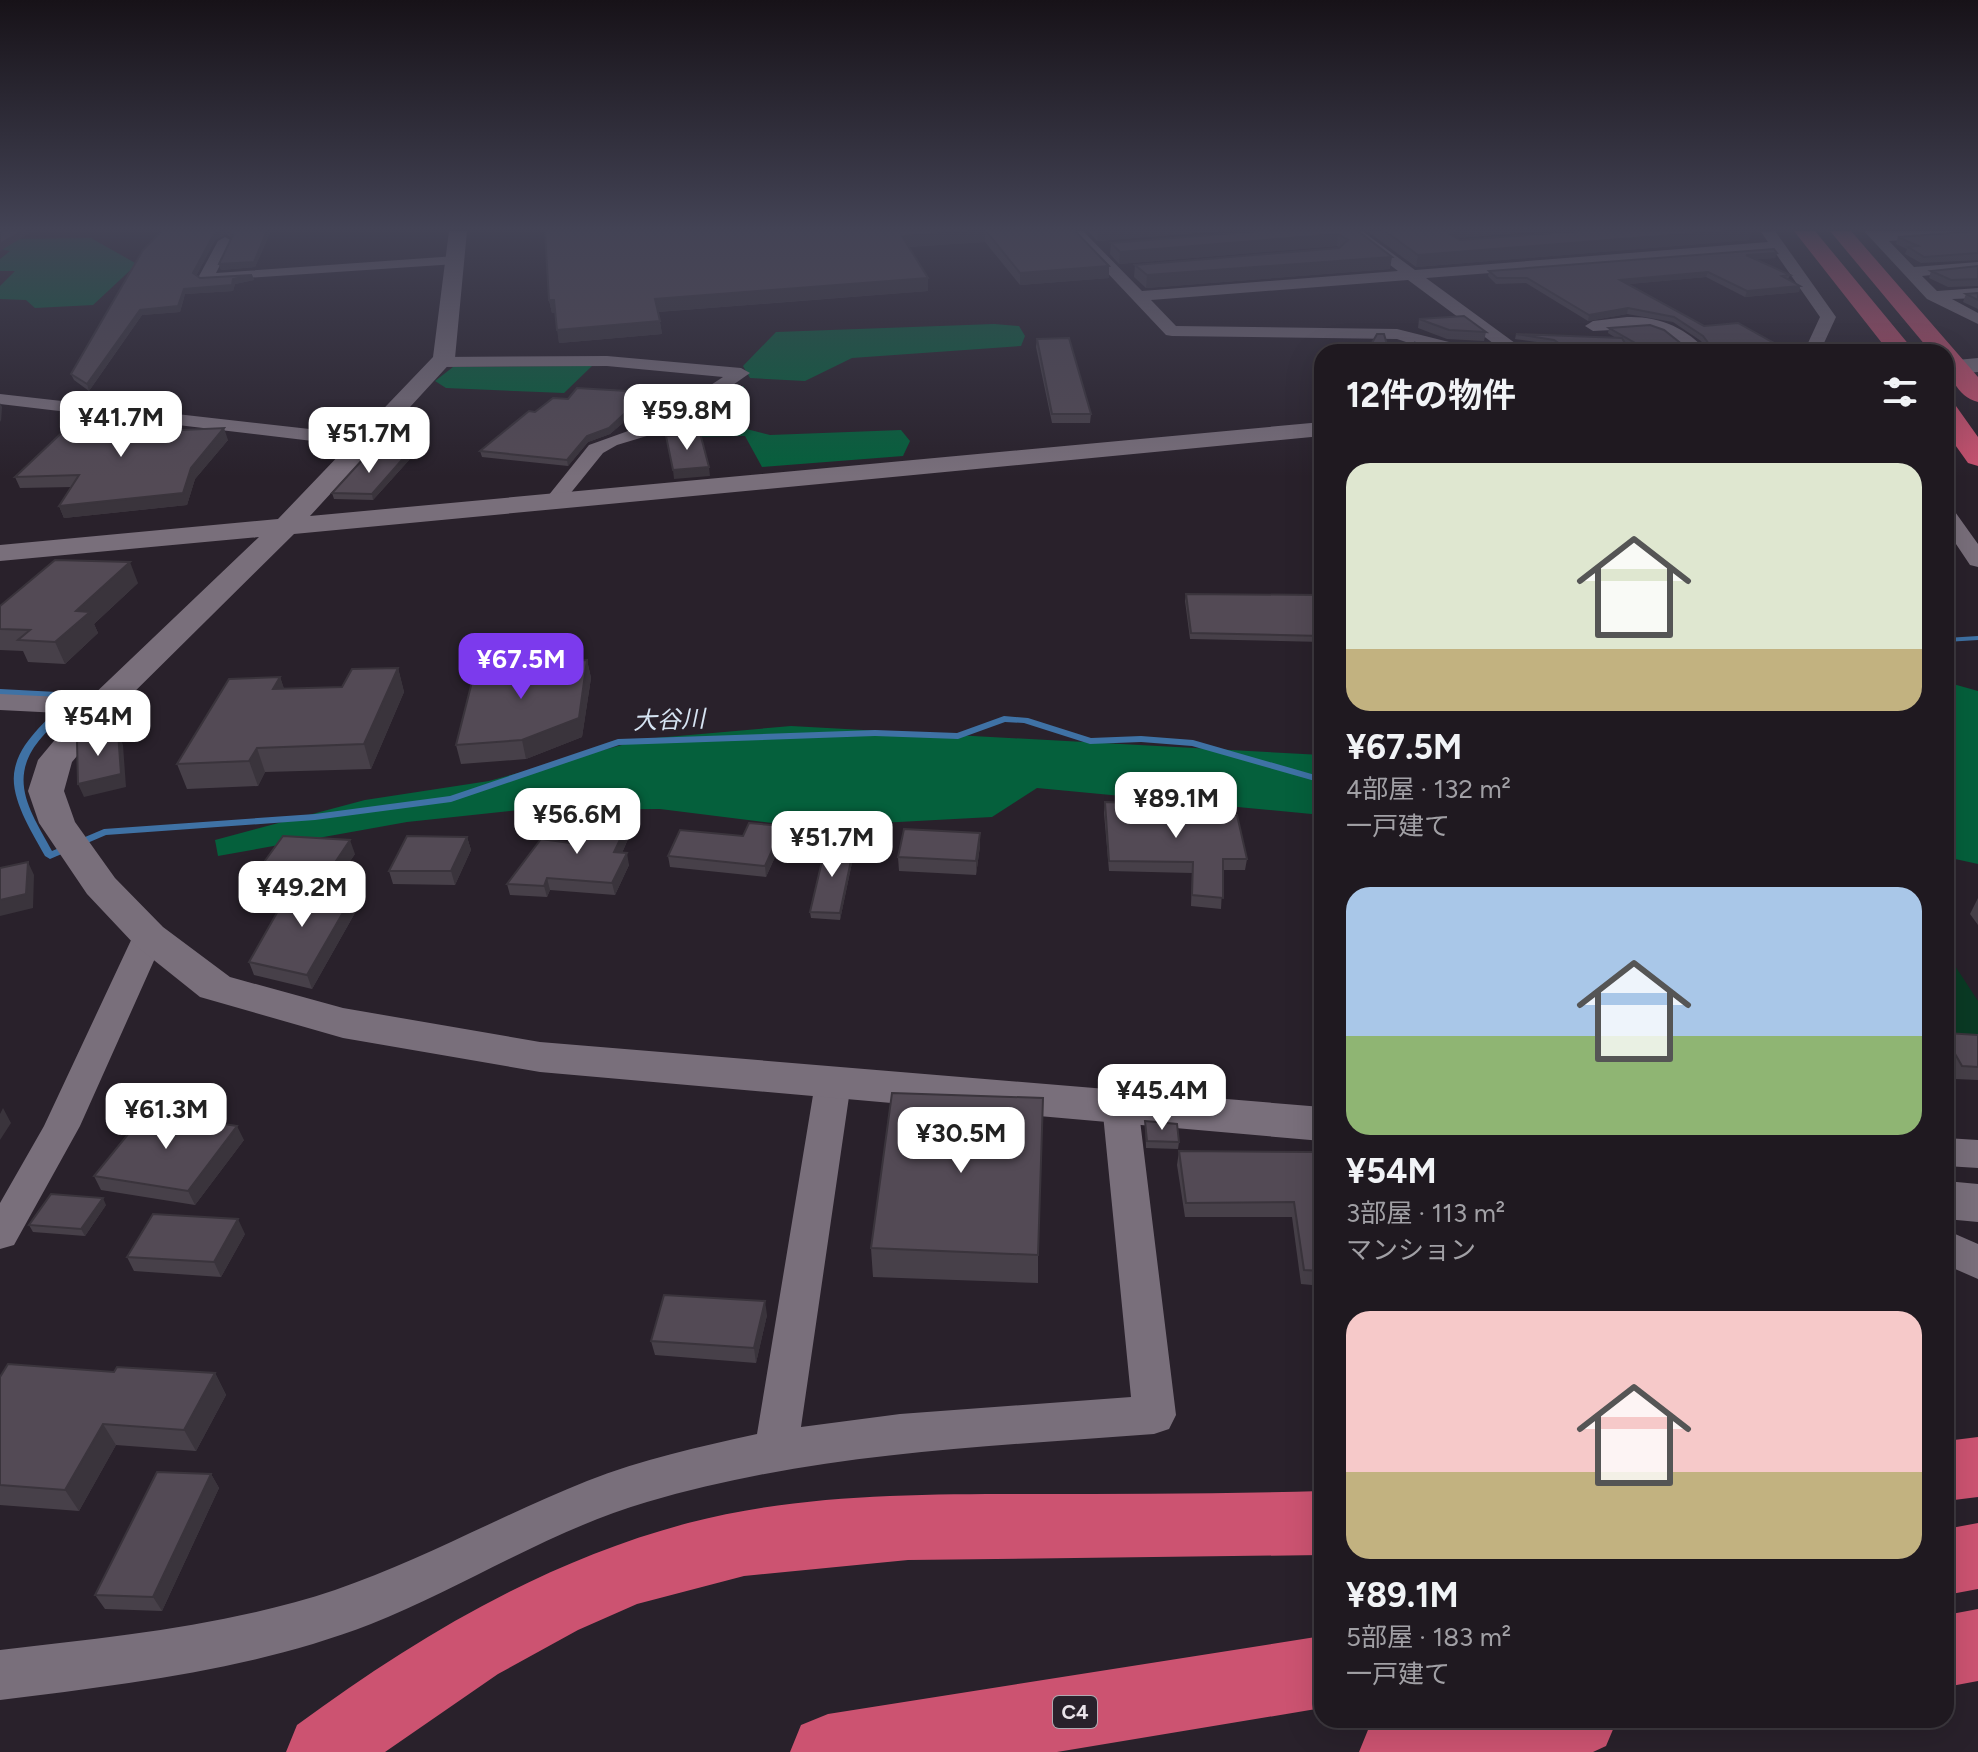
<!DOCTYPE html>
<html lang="ja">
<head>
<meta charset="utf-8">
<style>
	:root { --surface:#1f1920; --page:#2c262d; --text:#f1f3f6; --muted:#a1a0a5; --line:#3c383e; --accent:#7c3aed }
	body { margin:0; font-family:Figtree,"Noto Sans JP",sans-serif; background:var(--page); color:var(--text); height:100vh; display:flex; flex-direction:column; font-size:30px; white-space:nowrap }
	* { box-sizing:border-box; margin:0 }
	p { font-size:26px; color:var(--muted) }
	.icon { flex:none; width:44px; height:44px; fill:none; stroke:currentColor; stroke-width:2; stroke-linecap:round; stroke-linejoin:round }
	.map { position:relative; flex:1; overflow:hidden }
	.panel { position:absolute; left:1314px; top:344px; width:640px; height:1384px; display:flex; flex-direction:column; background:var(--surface); border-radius:24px; box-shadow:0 8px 32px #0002,0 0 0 2px var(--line) }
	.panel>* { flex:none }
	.price { position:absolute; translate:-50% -68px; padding:0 18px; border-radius:16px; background:#fff; color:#222; font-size:26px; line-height:52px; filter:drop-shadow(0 2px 4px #0008) }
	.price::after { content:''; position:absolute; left:50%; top:48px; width:24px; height:18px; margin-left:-12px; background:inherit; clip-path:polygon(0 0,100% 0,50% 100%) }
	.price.current { background:var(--accent); color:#fff }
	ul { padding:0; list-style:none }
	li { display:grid; align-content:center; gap:16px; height:424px; padding:0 32px }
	li span { display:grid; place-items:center; height:248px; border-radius:24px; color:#555 }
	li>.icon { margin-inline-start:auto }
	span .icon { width:144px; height:144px; fill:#fffc; stroke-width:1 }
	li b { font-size:34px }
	h2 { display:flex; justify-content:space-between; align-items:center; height:96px; padding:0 32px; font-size:34px }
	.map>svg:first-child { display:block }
	.green { fill:#0a3a24 }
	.forest { fill:#05603c }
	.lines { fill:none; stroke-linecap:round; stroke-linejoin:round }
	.stream { fill:#3f72a5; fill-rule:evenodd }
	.minor { fill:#796f7b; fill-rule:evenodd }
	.tertiary { fill:#796f7b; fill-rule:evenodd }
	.motorway { fill:#cc5371; fill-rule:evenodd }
	.wall { fill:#474049 }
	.shaded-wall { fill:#3a343c }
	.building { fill:#534a55; stroke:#3a343c; stroke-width:2 }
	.labels { text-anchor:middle; stroke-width:6; stroke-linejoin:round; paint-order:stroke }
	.shield { fill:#29212b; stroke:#afa9b1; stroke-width:2 }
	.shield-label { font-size:20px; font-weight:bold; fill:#e9e3ea }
	.water-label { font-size:24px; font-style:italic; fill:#d6e4f3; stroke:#29212b }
</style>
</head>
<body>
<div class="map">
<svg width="1978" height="1752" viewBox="0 0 1978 1752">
	<rect width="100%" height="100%" fill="#29212b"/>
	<path class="green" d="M1946,952L1978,1001V1037L1946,1036Z"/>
	<path class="forest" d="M91,238L137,264L93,305L35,308L26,300L0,299V286L15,271H0V259L10,251L0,249V239Z
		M994,324L1019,326L1025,336L1021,346L852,358L805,381L750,378L743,366L776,332Z
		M592,366L564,393L446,388L435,381L453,367Z
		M744,386L735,426L770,435L901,430L910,441L903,456L762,467L745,436L666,437L725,391Z
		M1946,682L1978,691V864L1946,857Z
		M791,726L1322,755V815L1037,788L992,817L805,827L660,809L519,810L407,822L218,856L215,840L365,800L489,781L644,739Z"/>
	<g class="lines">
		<path class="stream" d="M1978,636V640L1946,642V638Z
			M0,689L76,693L80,696C68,710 54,723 42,737C6,778 30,811 52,851L104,829L315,814L450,796L618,739L875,730L957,733L1004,716L1028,718L1091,738L1141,736L1193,740L1322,777V783L1192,746L1141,742L1090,744L1024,723L1005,722L958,739L875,736L619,745L451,802L315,820L106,835L50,859L45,856C32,832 8,796 15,768C21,740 50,718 69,698L0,695Z"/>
		<path class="minor" d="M1068,231H1083L1142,291L1398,271L1346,231H1362L1415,270L1768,242L1761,232L1775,231L1836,317L1824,343L1827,352H1809L1808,343L1820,317L1774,251L1426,278L1519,346L1520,352H1505L1408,280L1151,300L1176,326L1397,329L1453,343L1454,352H1436L1397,339L1172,336L1166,335Z
			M1864,231H1978L1973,235L1889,241L1914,267L1978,262V270L1922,276L1937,291L1978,288V298L1952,299L1978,313V324L1927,299Z
			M225,237L232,241L216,273L456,256L463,260L456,264L201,281L198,278L218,241Z
			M1627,317C1660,316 1686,328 1708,352H1688L1664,333L1649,328L1593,331L1585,326L1593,321Z
			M607,356L741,368L750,373L670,429L617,445L603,453L561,505L554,507L544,501L589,445L656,421L723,377L607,366L440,367L431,362L440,357Z
			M0,394L363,435L373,441L363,447L0,404Z
			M1946,507L1953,509L1978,544V567L1970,565L1946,529Z
			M0,694L100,699L113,707L100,715L0,710Z
			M149,926L160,929L165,936L80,1126L14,1245L0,1249V1203L44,1126L133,936L138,929Z
			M833,1070L845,1074L851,1083L801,1427L900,1414L1131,1397L1102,1104L1107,1095L1120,1091L1133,1095L1138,1104L1176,1415L1169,1429L1154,1434C984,1447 812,1453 647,1502C551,1530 464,1587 371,1624C252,1670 126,1684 0,1700V1650C112,1637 227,1626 335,1590C422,1560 502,1515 587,1481C642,1459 699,1447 757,1434L815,1083L821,1074Z
			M1946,1138L1978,1140V1168L1946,1166Z
			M1946,1230L1978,1244V1279L1946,1265Z"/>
		<path class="tertiary" d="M449,231H467L455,358L310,516L1322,422V436L294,534L112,714L72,762L64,791L75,822L115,878L163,927L230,977L343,1008L540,1042L1322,1107V1141L540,1072L343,1038L200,997L135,945L87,894L39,823L28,791L38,760L88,700L259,537L0,561V545L278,519L433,357Z
			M1978,358V372L1946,375V361Z
			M1946,1181L1978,1184V1222L1946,1219Z"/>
		<path class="motorway" d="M1794,231H1815L1915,352H1889Z
			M1830,231H1851L1978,377V402C1957,397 1946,372 1946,352H1931Z
			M1946,404L1956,406L1978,437V466L1968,463L1946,432Z
			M1978,1437V1497L1946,1501V1441Z
			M1322,1491V1555L908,1560L744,1576L637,1604L578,1630L498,1674L385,1752H286L297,1725C417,1637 542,1562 688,1523C799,1494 917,1494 1031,1494C1128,1494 1225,1494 1322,1491Z
			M1978,1523V1589L1946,1595V1529Z
			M1978,1609V1681L1946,1687V1615Z
			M1322,1636V1708L1057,1752H790L801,1725L828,1714Z
			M1383,1720H1617L1606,1746L1593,1752H1359L1370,1725Z"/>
	</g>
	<path class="wall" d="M162,231H271L255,267L221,270L219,264L232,238L226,234L215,240L196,276L200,278L252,275L254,280L235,284L233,291L185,294L180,312L142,315L89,391L74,380L71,374Z
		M545,231H1075L1109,266V278L1020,285L985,242L909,247L928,291L658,312L662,334L559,343L556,312L552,313L549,300Z
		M1088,231H1220L1097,241Z
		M1358,231L1390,269L1146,288L1134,277L1135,265L1340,248L1337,246L1119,264L1110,254L1111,243Z
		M1367,231H1542L1457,238L1460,240H1749L1416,267Z
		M1978,231V260L1921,263L1905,254L1907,249L1896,244L1898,237Z
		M1777,253L1775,258L1756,259L1790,275L1788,279L1800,286L1799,292L1745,297L1706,277L1629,284L1704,326L1790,352H1640L1624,343L1630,352H1417L1415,348L1416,343L1437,350H1561L1552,344L1515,339L1516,334L1616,338L1608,333L1609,328L1688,349L1706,348L1701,341L1673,322L1627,314L1588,321L1526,283L1496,284L1488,276L1489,271Z
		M1978,266V286L1948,287L1929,278L1931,271Z
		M1978,293V309L1963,302L1966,294Z
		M1419,319L1486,332L1484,341L1447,339L1418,328Z
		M1037,339L1091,414L1090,423H1052L1036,347Z
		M568,399L679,400L655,418L642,423L625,421L610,434L588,442L568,466L482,457L480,451L535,412Z
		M162,431L228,440L195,479L187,505L64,518L59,506L72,487L20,488L15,477Z
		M410,459L373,500L334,499L332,493Z
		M138,583L94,624L98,633L65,664L28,662L23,651L0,650V606Z
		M1186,594L1322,595V642L1190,639L1185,601Z
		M587,660L591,678L582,737L526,759L461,764L456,745Z
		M398,668L404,692L371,769L265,772L258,786L187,789L177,764L280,677L284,689L342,687Z
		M1105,802L1247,859L1245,870H1223L1221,909L1191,906L1192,873L1109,871L1104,813Z
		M630,819L632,830L622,853L629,865L615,895L550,890L547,897L510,895L507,884L577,844Z
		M743,836L784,837L766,877L670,867L668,856Z
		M467,837L471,850L455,885L393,884L389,871Z
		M980,846L976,875L899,871L898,857Z
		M854,853L840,920L811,918L810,912Z
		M355,854L333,886L264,883L259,869Z
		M356,890L360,904L312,989L254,975L249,962Z
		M1978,898V925L1970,914Z
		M1946,1033L1978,1035V1080L1955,1079L1946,1063Z
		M1145,1121L1179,1142L1178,1149L1146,1148Z
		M244,1140L195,1205L101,1190L94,1176Z
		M1179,1151L1322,1165V1286L1301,1284L1292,1217H1185L1177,1165Z
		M106,1205L85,1236L33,1232L29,1225Z
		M245,1234L221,1277L134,1271L127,1257Z
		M871,1248L1038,1255V1283L873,1277Z
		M767,1315L756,1363L655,1355L651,1341Z
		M215,1373L226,1395L196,1451L116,1445L79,1511L0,1505V1377Z
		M211,1474L219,1488L162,1611L105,1609L95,1595Z"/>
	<path class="shaded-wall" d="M22,231H33L0,251V244Z
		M220,231H226V234L215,240L195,278L193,273L214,234Z
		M267,231H271L255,267L221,270L219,264Z
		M968,231H985V242L902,247V236Z
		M1098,231H1220L1097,241Z
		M1454,231H1542L1458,238L1448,246L1450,234Z
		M1723,231H1752L1749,240L1416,267L1418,255Z
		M1338,234L1337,246L1119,264L1120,252Z
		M1777,253L1775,258L1745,260L1746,255Z
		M1392,257L1390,269L1146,288L1147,275Z
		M1109,266V278L1020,285V273Z
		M1708,272L1706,277L1619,285L1620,280Z
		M252,275L254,280L235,284L233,291L185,294L180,312L142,315L89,391L87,384L140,310L184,289Z
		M928,278V291L656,312L655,299Z
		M1800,286L1799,292L1745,297L1747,291Z
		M549,300H554L557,312L552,313Z
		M1628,308L1627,314L1588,321L1589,315Z
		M660,321L662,334L559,343L557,330Z
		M678,394L679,400L655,418L642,423V416Z
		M0,403L2,407L1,422L0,420Z
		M624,414L625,421L610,434L588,442L568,466L567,460L587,436Z
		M224,428L228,440L195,479L187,505L64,518L59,506L191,468Z
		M408,453L410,459L373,500L372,494Z
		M709,467L710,476L674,479L673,470Z
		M130,562L138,583L94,624L98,633L65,664L55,642L76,611Z
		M587,660L591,678L582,737L526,759L522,740Z
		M398,668L404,692L371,769L364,744Z
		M280,677L288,700L273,689Z
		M118,732L123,745L126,787L84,797L78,784Z
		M257,748L265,772L258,786L249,761Z
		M630,819L632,830L617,864L614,852Z
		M783,826L784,837L766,877L765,866Z
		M980,833V846L976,875V861Z
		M467,837L471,850L455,885L451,871Z
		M350,840L355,854L333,886L328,873Z
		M854,846V853L840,920V913Z
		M627,853L629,865L615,895L612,883Z
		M28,862L34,875L33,908L0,916V900Z
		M547,878L550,890L547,897L544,886Z
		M356,890L360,904L312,989L307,975Z
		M3,1108L11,1123L0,1140V1114Z
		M237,1126L244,1140L195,1205L188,1191Z
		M103,1198L106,1205L85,1236L81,1229Z
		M238,1219L245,1234L221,1277L214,1262Z
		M765,1301L767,1315L756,1363L754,1348Z
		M215,1373L226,1395L196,1451L184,1430Z
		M103,1424L116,1445L79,1511L65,1490Z
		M211,1474L219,1488L162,1611L153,1597Z"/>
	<path class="building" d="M0,231H22L0,244Z
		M162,231H220L214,234L193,273L200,278L252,275L233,279L232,285L184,289L178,306L140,310L87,384L71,374L143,250Z
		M228,231H267L254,262L219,264L233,235Z
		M545,231H968L902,236L928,278L655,299L660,321L557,330L554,300H549Z
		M986,231H1075L1109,266L1020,273Z
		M1260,231H1358L1392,257L1147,275L1135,265L1339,248L1348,240L1338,234L1120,252L1111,243Z
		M1385,231H1454L1450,234L1460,240L1582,231H1723L1418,255Z
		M1978,231V253L1924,257L1908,247L1918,246L1898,237Z
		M1774,249L1777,253L1746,255L1790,275L1782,276L1800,286L1747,291L1708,272L1620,280L1704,326L1738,323L1790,352L1717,350L1719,352H1651L1609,328L1650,325L1664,330L1688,349L1712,348L1703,336L1674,317L1628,308L1589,315L1527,278H1497L1489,271Z
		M1978,266V279L1951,280L1931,271Z
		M1978,293V300L1966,294Z
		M1464,316L1486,332L1449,330L1419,319Z
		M1377,334H1384L1389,352H1367Z
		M1516,334L1622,338L1630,352H1421L1416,343L1437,350H1561L1564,347L1554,340Z
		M1069,338L1091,414H1052L1037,339Z
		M577,388L678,394L654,412L642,416L624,414L609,428L587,436L567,460L480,451L529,411L535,412L553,398L568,399Z
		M107,410L162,431L224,428L191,468L183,493L59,506L79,475L15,477L73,422Z
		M700,433L709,467L673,470L666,436Z
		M408,453L372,494L332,493L364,458Z
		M55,560L130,562L76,611L90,612L55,642L18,640L30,630L0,629V606Z
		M1186,594L1322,595V636L1191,633Z
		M587,660L579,718L522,740L456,745L476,666Z
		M398,668L364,744L257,748L249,761L177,764L229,679L280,677L273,689L342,687L352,669Z
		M118,732L121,774L78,784L77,741Z
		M1105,802L1197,806L1198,815H1237L1247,859H1223V898L1192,895L1193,862L1109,861Z
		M591,816L630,819L614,852L627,853L612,883L547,878L544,886L507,884L541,839L577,844Z
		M749,823L783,826L765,866L668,856L680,830L743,836Z
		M904,829L980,833L976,861L898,857Z
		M283,836L350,840L328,873L259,869Z
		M407,836L467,837L451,871H389Z
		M826,844L854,846L840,913L810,912Z
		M28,862L26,894L0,900V868Z
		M291,888L356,890L307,975L249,962Z
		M1946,1033L1978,1035V1067L1962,1066L1946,1038Z
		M892,1093L1043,1098L1038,1255L871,1248Z
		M146,1112L237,1126L188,1191L94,1176Z
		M1145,1121L1177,1124L1179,1142L1147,1141Z
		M1179,1151L1320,1152L1322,1165V1271L1304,1270L1294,1202L1186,1203Z
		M51,1194L103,1198L81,1229L29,1225Z
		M153,1214L238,1219L214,1262L127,1257Z
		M664,1295L765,1301L754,1348L651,1341Z
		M8,1364L114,1372L117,1367L215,1373L184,1430L103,1424L65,1490L0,1485V1377Z
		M157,1472L211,1474L153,1597L95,1595Z"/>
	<linearGradient id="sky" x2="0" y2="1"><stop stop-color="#171218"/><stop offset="0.48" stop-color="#434355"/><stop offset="1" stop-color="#434355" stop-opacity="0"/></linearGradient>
	<rect width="1978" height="477" fill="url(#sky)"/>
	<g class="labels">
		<rect class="shield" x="1053" y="1696" width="44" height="32" rx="6"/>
		<g class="shield-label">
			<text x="1075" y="1719">C4</text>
		</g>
		<g class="water-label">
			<text transform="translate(669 720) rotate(-2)" y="8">大谷川</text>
		</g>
	</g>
</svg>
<b class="price" style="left:687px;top:452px">¥59.8M</b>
<b class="price" style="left:121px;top:459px">¥41.7M</b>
<b class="price" style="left:369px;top:475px">¥51.7M</b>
<b class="price current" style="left:521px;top:701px">¥67.5M</b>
<b class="price" style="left:98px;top:758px">¥54M</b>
<b class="price" style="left:1176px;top:840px">¥89.1M</b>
<b class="price" style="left:577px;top:856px">¥56.6M</b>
<b class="price" style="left:832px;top:879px">¥51.7M</b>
<b class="price" style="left:302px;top:929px">¥49.2M</b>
<b class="price" style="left:1162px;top:1132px">¥45.4M</b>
<b class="price" style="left:166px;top:1151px">¥61.3M</b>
<b class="price" style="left:961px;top:1175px">¥30.5M</b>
<section class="panel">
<h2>12件の物件<svg class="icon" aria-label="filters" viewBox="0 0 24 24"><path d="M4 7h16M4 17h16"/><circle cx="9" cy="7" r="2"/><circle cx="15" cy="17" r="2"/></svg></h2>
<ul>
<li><span style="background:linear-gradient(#dfe7d0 75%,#c2b280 0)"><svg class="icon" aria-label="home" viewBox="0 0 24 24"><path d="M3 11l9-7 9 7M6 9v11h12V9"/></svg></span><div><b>¥67.5M</b><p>4部屋 · 132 m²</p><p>一戸建て</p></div></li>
<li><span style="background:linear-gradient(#a9c7e8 60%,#8fb573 0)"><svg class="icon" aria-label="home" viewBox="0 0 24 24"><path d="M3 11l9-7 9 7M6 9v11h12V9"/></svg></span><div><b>¥54M</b><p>3部屋 · 113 m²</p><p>マンション</p></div></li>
<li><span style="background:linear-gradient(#f6c9c9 65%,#c2b280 0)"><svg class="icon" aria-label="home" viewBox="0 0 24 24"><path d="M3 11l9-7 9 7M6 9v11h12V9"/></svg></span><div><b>¥89.1M</b><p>5部屋 · 183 m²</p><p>一戸建て</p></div></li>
</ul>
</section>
</div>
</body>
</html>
